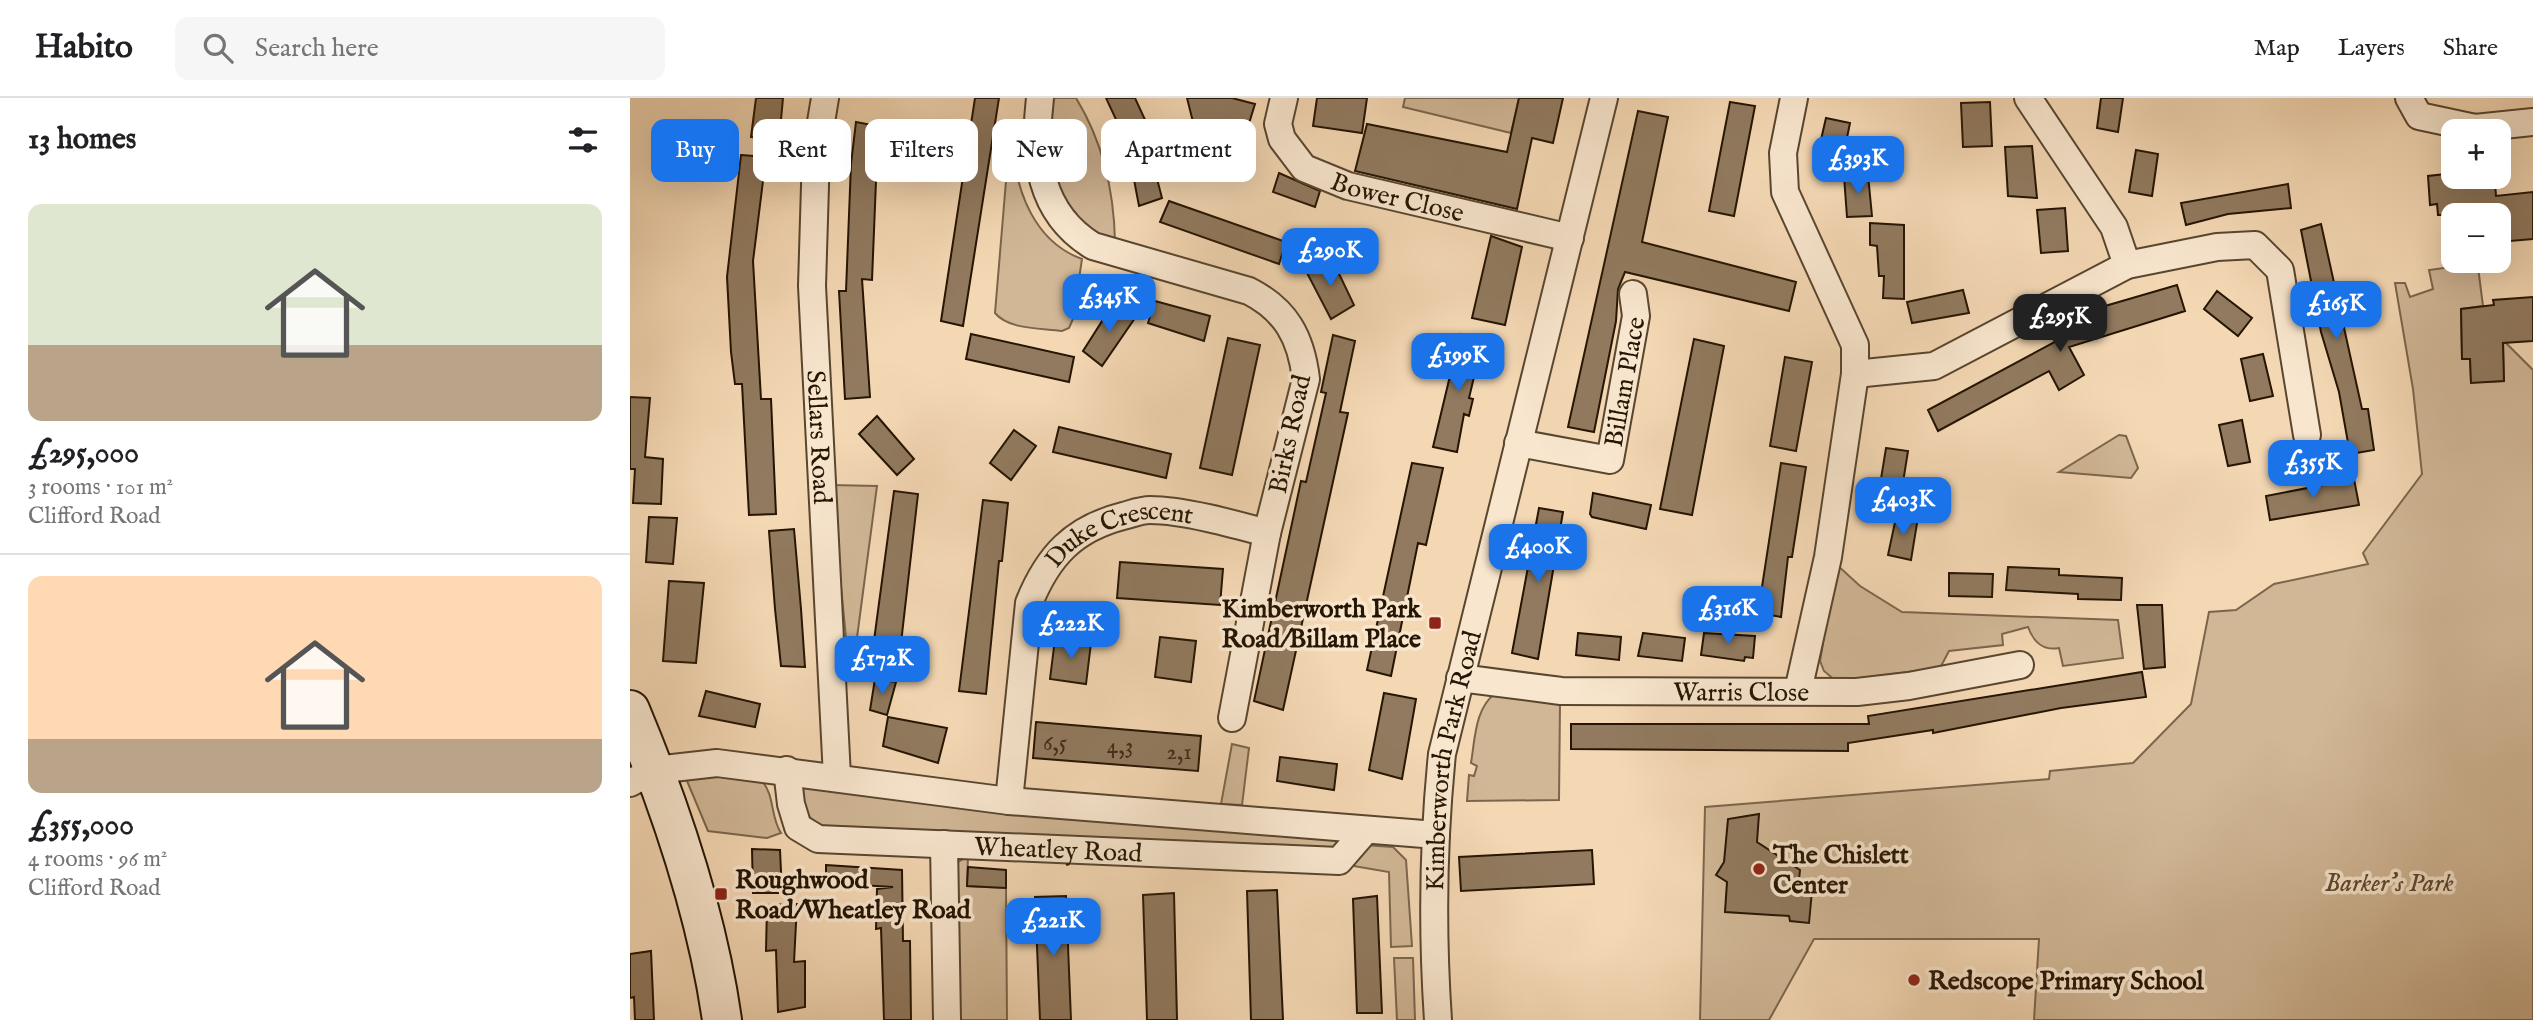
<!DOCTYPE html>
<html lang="en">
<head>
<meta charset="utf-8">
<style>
	:root { --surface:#fff; --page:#f6f6f6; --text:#202124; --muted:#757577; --line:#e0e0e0; --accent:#1a73e8 }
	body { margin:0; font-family:"IM FELL English",serif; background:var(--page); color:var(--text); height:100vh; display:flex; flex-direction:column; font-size:26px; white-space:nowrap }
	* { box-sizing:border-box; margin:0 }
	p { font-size:23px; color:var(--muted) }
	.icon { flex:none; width:38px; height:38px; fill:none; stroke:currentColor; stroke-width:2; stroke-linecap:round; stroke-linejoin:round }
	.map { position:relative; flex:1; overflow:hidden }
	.panel { display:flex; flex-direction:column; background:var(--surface); width:630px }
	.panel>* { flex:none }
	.hud { position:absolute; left:21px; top:21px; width:665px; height:63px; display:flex; gap:14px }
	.tools { position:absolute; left:1811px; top:21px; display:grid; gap:14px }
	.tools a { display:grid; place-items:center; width:70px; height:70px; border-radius:14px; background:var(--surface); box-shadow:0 7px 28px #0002; font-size:35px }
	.price { position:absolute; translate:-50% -60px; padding:0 16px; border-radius:14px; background:var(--accent); color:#fff; font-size:23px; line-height:46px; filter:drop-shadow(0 2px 4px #0008) }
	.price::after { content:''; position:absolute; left:50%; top:42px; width:21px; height:16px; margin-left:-10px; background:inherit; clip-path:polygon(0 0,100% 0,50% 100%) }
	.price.on { background:#222; color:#fff }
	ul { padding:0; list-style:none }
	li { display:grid; align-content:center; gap:14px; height:371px; padding:0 28px }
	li+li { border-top:2px solid var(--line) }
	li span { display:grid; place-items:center; height:217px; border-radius:14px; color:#555 }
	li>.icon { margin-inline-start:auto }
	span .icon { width:126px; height:126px; fill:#fffc; stroke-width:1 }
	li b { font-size:30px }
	h2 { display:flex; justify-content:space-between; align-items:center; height:84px; padding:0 28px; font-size:30px }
	.pill { padding:0 24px; border-radius:14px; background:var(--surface); box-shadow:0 7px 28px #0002; font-size:24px; line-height:63px }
	.pill.on { background:var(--accent); color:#fff }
	header { display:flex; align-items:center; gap:42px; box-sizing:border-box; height:98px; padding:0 35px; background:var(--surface); border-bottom:2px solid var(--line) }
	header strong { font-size:33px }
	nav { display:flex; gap:38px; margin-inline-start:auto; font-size:24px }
	.search { width:490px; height:63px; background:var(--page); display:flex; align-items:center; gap:18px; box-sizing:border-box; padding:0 24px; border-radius:14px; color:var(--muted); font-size:26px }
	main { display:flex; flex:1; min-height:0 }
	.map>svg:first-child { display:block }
	.green { fill:#d1b796; stroke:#7b664c; stroke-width:2 }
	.building { fill:#917a5f; stroke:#251503; stroke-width:2 }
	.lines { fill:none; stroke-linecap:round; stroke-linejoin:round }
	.street-casing { stroke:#59462f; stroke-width:30 }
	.secondary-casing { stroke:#251503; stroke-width:42 }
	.street { stroke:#f8e6ce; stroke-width:26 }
	.secondary { stroke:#f8e6ce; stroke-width:38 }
	.poi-dot { fill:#8f2418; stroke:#f8e6ce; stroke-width:2.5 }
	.labels { text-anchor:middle; stroke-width:7; stroke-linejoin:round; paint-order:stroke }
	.number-label { font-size:23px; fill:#402e1a }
	.street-label { font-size:26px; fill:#251503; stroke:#f8e6ce }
	.poi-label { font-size:26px; font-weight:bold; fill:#251503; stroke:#f8e6ce; text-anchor:start }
	.park-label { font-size:26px; font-style:italic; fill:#59462f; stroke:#f8e6ce }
</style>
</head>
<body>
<header>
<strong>Habito</strong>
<div class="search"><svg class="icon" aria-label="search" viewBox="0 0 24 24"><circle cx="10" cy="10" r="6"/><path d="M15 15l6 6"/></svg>Search here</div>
<nav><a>Map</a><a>Layers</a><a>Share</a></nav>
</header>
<main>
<section class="panel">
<h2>13 homes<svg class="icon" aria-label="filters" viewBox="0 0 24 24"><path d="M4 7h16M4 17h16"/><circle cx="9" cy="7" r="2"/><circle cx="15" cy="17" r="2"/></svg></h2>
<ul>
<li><span style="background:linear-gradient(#dfe7d0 65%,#b9a48a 0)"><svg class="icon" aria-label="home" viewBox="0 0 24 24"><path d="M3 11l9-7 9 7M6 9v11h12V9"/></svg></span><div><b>£295,000</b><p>3 rooms · 101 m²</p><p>Clifford Road</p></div></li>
<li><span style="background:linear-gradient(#ffd9b3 75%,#b9a48a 0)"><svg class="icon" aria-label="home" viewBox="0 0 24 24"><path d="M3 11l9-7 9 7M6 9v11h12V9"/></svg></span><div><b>£355,000</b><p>4 rooms · 96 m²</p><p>Clifford Road</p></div></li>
</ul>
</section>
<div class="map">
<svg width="1903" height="922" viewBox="0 0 1903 922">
	<rect width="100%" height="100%" fill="#f4d8b4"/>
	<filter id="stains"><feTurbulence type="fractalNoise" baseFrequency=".00286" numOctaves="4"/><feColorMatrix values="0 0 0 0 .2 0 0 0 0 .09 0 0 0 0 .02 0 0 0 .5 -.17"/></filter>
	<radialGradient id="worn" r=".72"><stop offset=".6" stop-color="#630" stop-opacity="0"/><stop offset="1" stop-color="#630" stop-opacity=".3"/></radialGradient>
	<path class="green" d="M419,0H446C473,44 484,92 485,144L475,141L433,109L414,41Z
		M775,0H889L881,35L773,9Z
		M379,47L383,48C386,94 405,144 452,161L443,221L439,230L432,233C411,230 379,232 365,215Z
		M1843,166L1848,169L1853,208L1831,211L1832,261H1840L1841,284L1874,283L1873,242L1903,272V922H1404L1409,841H1184L1139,922H1070L1075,709L1419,681L1420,673L1503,665L1561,606L1579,514L1606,512L1644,486L1738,466L1733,455L1792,376L1783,291L1765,185H1775L1780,199L1803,191L1799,172Z
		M1489,337L1496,338L1508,370L1501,380L1429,374Z
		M201,387L247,388L223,570H219Z
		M1206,466L1230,488L1272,514L1488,522L1493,560L1433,568L1429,550C1413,553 1403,543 1398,529L1372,536L1373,547L1319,553L1310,570L1206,583L1194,573L1190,563Z
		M866,595L930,606L929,702L837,703L839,677L844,678L847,668L841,665C845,641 845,609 866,595Z
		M602,646L619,650L612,707L591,706Z
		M69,676L132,683C145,698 140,718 151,735L137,740L78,733L57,683Z
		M175,685L708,742L704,750L697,751L203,732C178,723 166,713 175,685Z
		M733,747L763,749L776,762L782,848L761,849L759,774L718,767Z
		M338,758L337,788L376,790L377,922H324L325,766Z
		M764,860H783L785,922H767Z"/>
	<path class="building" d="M126,0H153L149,43L121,39Z
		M345,0H369L333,228L311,223Z
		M476,0H505L516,24L513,26L532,100L509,108L497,45Z
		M557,0H602L625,6L608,61L600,60L595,77L575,72Z
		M687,0H737L732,35L683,28Z
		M889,0H933L923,45L902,40L887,111L725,73L737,26L877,54Z
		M1471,0H1493L1488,34L1467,30Z
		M1100,4L1125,8L1104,118L1079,113Z
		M1360,4L1362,48L1333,49L1331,5Z
		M1008,13L1038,19L1012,144L1166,184L1159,213L995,174L988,191L986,223L964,334L938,329Z
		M1196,20L1220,25L1212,64L1187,59Z
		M226,24L252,29L246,83L242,182L232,181L240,299L215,301L209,193H216L221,66Z
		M1402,48L1407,100L1378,98L1375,49Z
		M1506,52L1528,56L1522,98L1499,94Z
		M111,57L136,59L123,163L131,301H141L146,416L119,417L112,286H105L101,254L97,179Z
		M649,75L690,93L685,109L643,94Z
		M1824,75V79H1858V86L1865,85L1866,98L1903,94V141L1869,144V117H1808L1807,106L1800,107L1798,78Z
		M1238,77L1242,118L1217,119L1214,78Z
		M1658,86L1661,110L1598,116L1556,127L1551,105Z
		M539,103L656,144L649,166L530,124Z
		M1435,110L1438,153L1411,155L1407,112Z
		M1240,125L1274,127V201L1253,200L1254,178H1249L1247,148L1240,147Z
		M1691,126L1732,311H1738L1744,352L1720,356L1709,294L1691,234L1671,132Z
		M861,138L892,149L875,227L842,220Z
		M701,159L724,207L701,221L676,173Z
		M1547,187L1555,213L1439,249L1454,277L1429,292L1419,273L1308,333L1298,312L1462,224L1458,213Z
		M1333,192L1339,215L1282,225L1277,204Z
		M1587,193L1622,220L1608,238L1574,211Z
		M1903,199V243L1873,245L1874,283L1841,285L1840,261H1832L1831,211L1864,207L1863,202Z
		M525,203L580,218L574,243L518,225Z
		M483,206L505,220L472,268L453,253Z
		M341,236L444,259L439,284L336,261Z
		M830,236L853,241L839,300L843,301L839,318L834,316L827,354L803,349Z
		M703,237L725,243L710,314L718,315L653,612L624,603L671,383L676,384L696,295L691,294Z
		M598,240L630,247L602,377L570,370Z
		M1064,241L1094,248L1062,417L1030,411Z
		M1633,256L1643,298L1620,303L1611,261Z
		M1155,259L1182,264L1166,353L1140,348Z
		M0,299L20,300L15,359L33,361L31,406L3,405L5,371H0Z
		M247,318L284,361L267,377L229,336Z
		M1612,322L1620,364L1598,368L1589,327Z
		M429,329L541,356L536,380L423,354Z
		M384,332L406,348L381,382L360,365Z
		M1256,350L1278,353L1271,397L1249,393Z
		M782,365L813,370L796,447L788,445L761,578L737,572Z
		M1151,365L1176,369L1162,459H1158L1151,519L1128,515Z
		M1724,381L1729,407L1640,422L1636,398Z
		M264,393L288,396L271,545L264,570L241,565Z
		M963,395L1021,407L1016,431L962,419L960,416Z
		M353,402L378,405L372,463H369L356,596L329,593Z
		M909,410L933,414L908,561L882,555Z
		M1267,415L1288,419L1281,462L1258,457Z
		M19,419L47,420L43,466L16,464Z
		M164,431L171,511L175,569L151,568L145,511L139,433Z
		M490,464L593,471L590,507L487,500Z
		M1378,469L1429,471V477L1492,480L1491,502L1448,501V496L1376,492Z
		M1319,475L1363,476L1362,499L1319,498Z
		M39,483L74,485L66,565L33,563Z
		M1507,507H1532L1535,569L1514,571Z
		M948,535L991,539L989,562L946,557Z
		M1013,535L1055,540L1052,563L1008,558Z
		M1074,535L1125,538L1123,560L1115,559L1114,563L1071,557Z
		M530,539L566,543L561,584L525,579Z
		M425,541L461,545L456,586L420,581Z
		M1512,574L1516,599L1431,610L1303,635V632L1218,645V653L941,651V626H1239L1238,618Z
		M245,581L266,584L257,617L240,612Z
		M76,593L130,606L125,629L69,618Z
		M754,595L786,601L772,681L739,672Z
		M258,619L317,630L308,665L253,648Z
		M406,624L571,638L568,673L403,660Z
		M650,659L707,666L704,692L647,683Z
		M1129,716L1127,744L1170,772L1169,782H1183L1179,825L1160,823L1159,818L1095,814L1097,784L1086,777L1094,764L1098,721Z
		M122,751L150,752L152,795H123Z
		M962,752L964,786L831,793L829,759Z
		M196,767L272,772L273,843H280L281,922H254L251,830L246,831L247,791L263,789L196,785Z
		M338,769L376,772V790L337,788Z
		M647,792L653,922H621L617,793Z
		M544,795L547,922H517L513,797Z
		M436,798L441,922H410L405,799Z
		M747,798L752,915H727L723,801Z
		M167,806L164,864L175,863V909L148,914L146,852L136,853L137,807Z
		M21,853L24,922H5L4,899L0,900V856Z"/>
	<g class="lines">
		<defs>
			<g id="street">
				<path id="s1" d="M195,0L186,54L182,188L207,679"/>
				<path d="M410,0C403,58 409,115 463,148L619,193C656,212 671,239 676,281L637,435L602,620"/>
				<path id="s2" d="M654,0L648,26L652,41L674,70L718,88L940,140"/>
				<path d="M1164,0L1153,55L1155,94L1225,247V276L1198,459L1168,593"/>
				<path d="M1398,0L1484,129L1497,167"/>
				<path d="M1779,0L1789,18L1845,30L1903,24"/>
				<path d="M1225,276L1304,268L1497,167L1587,149L1625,147L1650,172L1677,337"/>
				<path id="s3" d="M888,345L980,362L1006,218L1003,196"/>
				<path id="s4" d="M830,580L931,593L1227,594L1279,588L1390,567"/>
				<path id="s5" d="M157,672L161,706L168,729L188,741L709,763L735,733"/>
				<path d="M0,685L25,672L87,665L379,703L806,737"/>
				<path id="s6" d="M379,703L399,505C418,458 443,431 493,418C501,416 511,412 520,412C553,412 604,426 637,435"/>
				<path d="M314,746L317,922"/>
				<path id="s7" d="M808,922C802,834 803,744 812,656L974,0"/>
			</g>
			<path id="secondary" d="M0,612C41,710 77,816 92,922"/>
		</defs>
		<use href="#street" class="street-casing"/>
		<use href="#secondary" class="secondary-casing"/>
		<use href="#street" class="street"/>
		<use href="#secondary" class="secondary"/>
	</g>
	<g class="poi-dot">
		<rect x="798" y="518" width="14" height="14" rx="3.5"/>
		<circle cx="1129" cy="771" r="7"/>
		<rect x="84" y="789" width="14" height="14" rx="3.5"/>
		<circle cx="1284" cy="882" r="7"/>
	</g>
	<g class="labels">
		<g class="number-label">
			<text x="425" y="652">6,5</text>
			<text x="490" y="655">4,3</text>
			<text x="549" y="661">2,1</text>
		</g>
		<g class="street-label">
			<text dy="9" stroke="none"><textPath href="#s2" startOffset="177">Bower Close</textPath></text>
			<text dy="9" stroke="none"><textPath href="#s3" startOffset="173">Billam Place</textPath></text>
			<text transform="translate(659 336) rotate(-78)" y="9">Birks Road</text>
			<text dy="9" stroke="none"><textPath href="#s1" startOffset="340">Sellars Road</textPath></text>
			<text dy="9" stroke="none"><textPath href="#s6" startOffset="324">Duke Crescent</textPath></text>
			<text dy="9" stroke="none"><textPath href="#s4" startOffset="282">Warris Close</textPath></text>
			<text dy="9" stroke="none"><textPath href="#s7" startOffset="261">Kimberworth Park Road</textPath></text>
			<text dy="9" stroke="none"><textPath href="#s5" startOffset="322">Wheatley Road</textPath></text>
		</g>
		<g class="poi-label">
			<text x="791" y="519" text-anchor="end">Kimberworth Park<tspan x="791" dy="30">Road/Billam Place</tspan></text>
			<text x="1143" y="765">The Chislett<tspan x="1143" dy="30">Center</tspan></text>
			<text x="105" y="790">Roughwood<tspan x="105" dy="30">Road/Wheatley Road</tspan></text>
			<text x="1298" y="891">Redscope Primary School</text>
		</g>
		<g class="park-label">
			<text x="1759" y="793">Barker's Park</text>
		</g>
	</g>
	<rect width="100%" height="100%" filter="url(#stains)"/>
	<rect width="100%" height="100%" fill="url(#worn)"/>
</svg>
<div class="tools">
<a>+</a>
<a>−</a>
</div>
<b class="price" style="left:1228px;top:98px">£393K</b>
<b class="price" style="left:700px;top:190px">£290K</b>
<b class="price" style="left:479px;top:236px">£345K</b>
<b class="price" style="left:1706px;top:243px">£165K</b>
<b class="price on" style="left:1430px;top:256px">£295K</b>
<b class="price" style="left:828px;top:295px">£199K</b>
<b class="price" style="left:1683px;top:402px">£355K</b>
<b class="price" style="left:1273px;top:439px">£403K</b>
<b class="price" style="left:908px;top:486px">£400K</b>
<b class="price" style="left:1098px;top:548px">£316K</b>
<b class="price" style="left:441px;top:563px">£222K</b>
<b class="price" style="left:252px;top:598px">£172K</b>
<b class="price" style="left:423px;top:860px">£221K</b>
<div class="hud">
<a class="pill on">Buy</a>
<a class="pill">Rent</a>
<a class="pill">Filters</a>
<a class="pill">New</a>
<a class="pill">Apartment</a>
</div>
</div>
</main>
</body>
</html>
